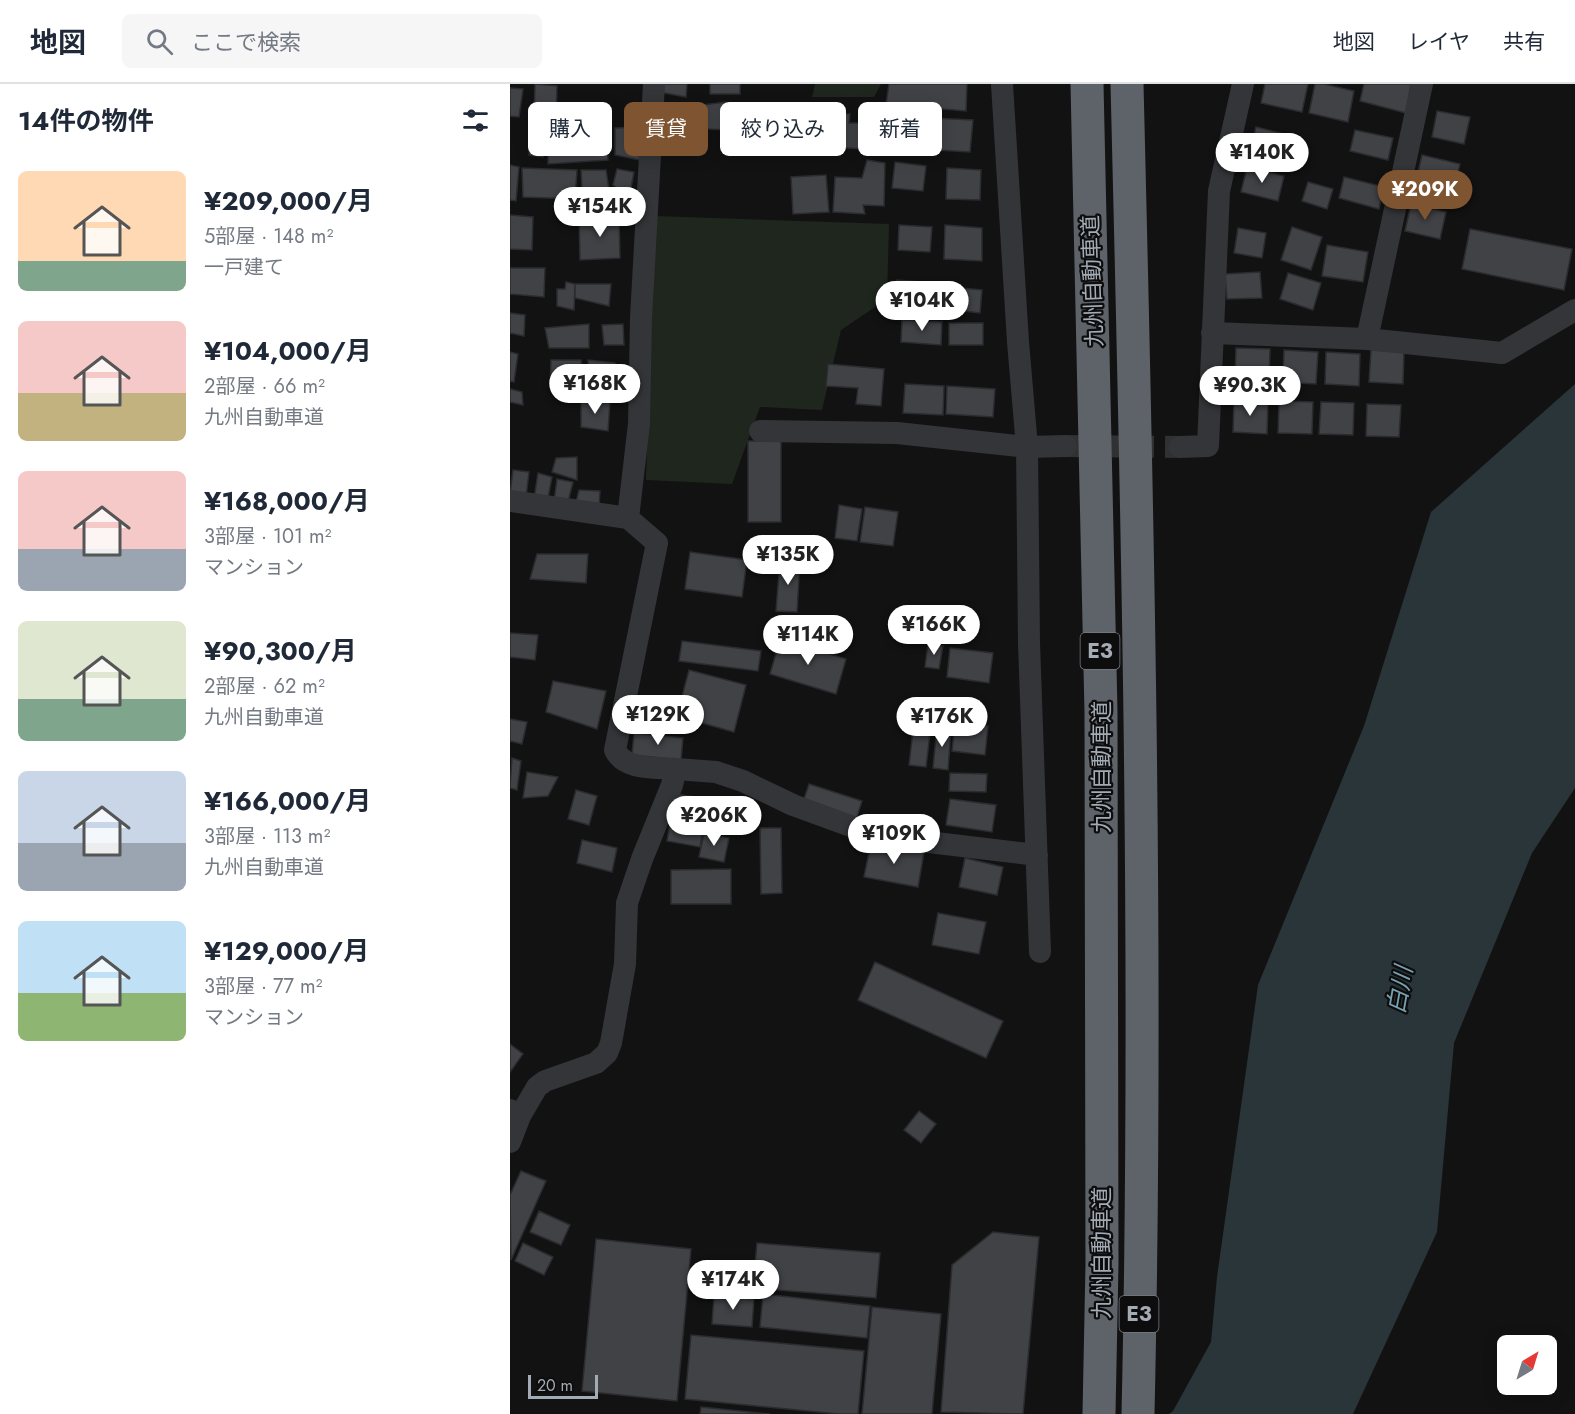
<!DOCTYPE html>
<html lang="ja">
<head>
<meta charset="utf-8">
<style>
	:root { --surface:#fff; --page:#f6f6f7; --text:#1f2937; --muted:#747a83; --line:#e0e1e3; --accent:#7f5430 }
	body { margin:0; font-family:Jost,"Noto Sans JP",sans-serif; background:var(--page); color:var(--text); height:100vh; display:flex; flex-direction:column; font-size:22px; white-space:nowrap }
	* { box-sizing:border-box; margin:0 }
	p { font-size:20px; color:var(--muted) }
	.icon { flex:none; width:33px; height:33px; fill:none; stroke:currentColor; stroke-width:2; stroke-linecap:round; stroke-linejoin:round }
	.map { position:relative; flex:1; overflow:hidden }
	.side { display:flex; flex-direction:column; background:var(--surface); width:510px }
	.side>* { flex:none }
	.top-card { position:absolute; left:18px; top:18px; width:570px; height:54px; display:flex; gap:12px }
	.needle { width:39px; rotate:38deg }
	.buttons { position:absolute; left:987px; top:1251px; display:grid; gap:12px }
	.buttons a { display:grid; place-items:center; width:60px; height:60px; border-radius:9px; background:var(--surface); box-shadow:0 3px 15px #0003; font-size:30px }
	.scale { position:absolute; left:18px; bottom:15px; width:70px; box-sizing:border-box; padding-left:6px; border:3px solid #a3abb4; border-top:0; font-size:16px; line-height:21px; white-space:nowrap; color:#a3abb4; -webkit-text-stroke:4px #0d0d0e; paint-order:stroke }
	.price { position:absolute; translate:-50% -51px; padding:0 14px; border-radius:21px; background:#fff; color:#222; font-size:20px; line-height:39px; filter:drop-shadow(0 2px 3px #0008) }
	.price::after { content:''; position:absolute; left:50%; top:36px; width:18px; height:14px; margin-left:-9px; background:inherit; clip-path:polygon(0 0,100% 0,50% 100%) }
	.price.current { background:var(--accent); color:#fff }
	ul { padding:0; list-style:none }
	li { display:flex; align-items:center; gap:18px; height:150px; padding:0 18px }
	li span { display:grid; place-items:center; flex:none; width:168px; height:120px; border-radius:9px; color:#555 }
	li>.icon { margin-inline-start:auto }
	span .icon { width:72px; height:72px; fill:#fffc; stroke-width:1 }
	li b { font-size:26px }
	h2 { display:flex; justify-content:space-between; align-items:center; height:72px; padding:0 18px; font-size:26px }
	.tag { padding:0 21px; border-radius:9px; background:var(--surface); box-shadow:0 3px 15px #0003; font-size:21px; line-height:54px }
	.tag.current { background:var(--accent); color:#fff }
	header { display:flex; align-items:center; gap:36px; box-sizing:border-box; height:84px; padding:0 30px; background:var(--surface); border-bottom:2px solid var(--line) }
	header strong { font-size:28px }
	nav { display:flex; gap:33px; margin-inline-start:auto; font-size:21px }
	.search { width:420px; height:54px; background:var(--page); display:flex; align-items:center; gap:15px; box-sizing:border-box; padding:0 21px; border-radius:9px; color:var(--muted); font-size:22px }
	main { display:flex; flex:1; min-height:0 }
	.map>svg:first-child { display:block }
	.green { fill:#1e261e }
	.water { fill:#2a3539 }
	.building { fill:#414246; stroke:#2b2c2f; stroke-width:1.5 }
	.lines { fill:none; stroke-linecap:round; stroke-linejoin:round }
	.street-tunnel { stroke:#2f3133; stroke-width:22; stroke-dasharray:22 11; stroke-linecap:butt }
	.street { stroke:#333538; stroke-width:22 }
	.highway { stroke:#5e6369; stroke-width:33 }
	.labels { text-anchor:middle; stroke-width:4.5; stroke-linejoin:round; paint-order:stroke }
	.shield { fill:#0d0d0e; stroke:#767c82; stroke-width:1.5 }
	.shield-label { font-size:21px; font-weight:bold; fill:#a3abb4 }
	.street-label { font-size:22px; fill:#a3abb4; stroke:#0d0d0e }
	.water-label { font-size:24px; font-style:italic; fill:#78a1b1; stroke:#0d0d0e }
</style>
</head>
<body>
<header>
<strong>地図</strong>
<div class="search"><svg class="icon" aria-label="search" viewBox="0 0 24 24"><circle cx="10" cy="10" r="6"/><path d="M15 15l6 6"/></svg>ここで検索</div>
<nav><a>地図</a><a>レイヤ</a><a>共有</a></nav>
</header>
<main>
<section class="side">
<h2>14件の物件<svg class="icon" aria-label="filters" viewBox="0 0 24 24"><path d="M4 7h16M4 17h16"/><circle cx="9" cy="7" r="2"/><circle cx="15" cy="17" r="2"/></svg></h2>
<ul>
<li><span style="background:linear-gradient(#ffd9b3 75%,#7fa58c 0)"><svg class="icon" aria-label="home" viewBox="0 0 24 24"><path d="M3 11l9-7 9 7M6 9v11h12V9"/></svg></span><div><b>¥209,000/月</b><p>5部屋 · 148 m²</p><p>一戸建て</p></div></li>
<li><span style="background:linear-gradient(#f6c9c9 60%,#c2b280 0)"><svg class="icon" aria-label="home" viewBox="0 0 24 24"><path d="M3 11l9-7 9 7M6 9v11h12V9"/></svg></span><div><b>¥104,000/月</b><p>2部屋 · 66 m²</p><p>九州自動車道</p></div></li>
<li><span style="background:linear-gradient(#f6c9c9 65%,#9aa5b1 0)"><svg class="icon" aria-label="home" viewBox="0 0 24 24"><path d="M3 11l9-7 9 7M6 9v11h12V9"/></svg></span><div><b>¥168,000/月</b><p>3部屋 · 101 m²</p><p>マンション</p></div></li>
<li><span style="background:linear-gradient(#dfe7d0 65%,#7fa58c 0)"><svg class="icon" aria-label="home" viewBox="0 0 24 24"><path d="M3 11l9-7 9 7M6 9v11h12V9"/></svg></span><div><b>¥90,300/月</b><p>2部屋 · 62 m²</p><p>九州自動車道</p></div></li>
<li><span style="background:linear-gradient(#c9d6e8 60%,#9aa5b1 0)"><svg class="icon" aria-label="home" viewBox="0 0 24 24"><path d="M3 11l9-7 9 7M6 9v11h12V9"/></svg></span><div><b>¥166,000/月</b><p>3部屋 · 113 m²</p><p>九州自動車道</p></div></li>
<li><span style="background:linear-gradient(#bfe0f5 60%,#8fb573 0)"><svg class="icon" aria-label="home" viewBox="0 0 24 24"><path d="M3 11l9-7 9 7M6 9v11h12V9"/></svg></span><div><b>¥129,000/月</b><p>3部屋 · 77 m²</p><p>マンション</p></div></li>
</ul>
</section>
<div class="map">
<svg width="1065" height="1330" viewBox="0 0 1065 1330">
	<rect width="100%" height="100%" fill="#121213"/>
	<path class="green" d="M305,0H371L364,13H302Z
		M145,132L379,140L377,215L331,246L312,326L250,323L222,400L136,396Z"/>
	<path class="water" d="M1065,300V704L1022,769L944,959L927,1148L843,1330H659L663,1327L701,1258L707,1193L748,901L854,642L921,428Z"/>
	<path class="building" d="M25,0L47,2L46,37L24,35Z
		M146,0H177L176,13L144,7Z
		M200,0H230V10H200Z
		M379,0H457L456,27L376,20Z
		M755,0H798L792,28L751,19Z
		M805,0H814L844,7L838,38L799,29Z
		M854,0H901L896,29L850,17Z
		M0,4L13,5L9,33L0,32Z
		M216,18L218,46L178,44L176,23Z
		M927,27L960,33L954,60L922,53Z
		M321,29L340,30L339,39H349L354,29L369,30L371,66L320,63Z
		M379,32L463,36L460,68L378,63Z
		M46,37L33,45V73L19,71L20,38Z
		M96,42L98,76L38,80V44Z
		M130,43V76L105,71V44Z
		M746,43L790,54L784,78L740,67Z
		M845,46L883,54L878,76L840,67Z
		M912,71L950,80L944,105L906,97Z
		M357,76L375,79L374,122L353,121L355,130L323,128L325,93L352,94Z
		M385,78L416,82L413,107L382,104Z
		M0,81L9,83L6,117L0,116Z
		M737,83L774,92L768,117L731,108Z
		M12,84L67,86L65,115L13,113Z
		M437,84L471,86L470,116L436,115Z
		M107,85L124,88L119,114L103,101Z
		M71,86H96L99,106L72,104Z
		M316,91L319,128L283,130L281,93Z
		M834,93L874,103L869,125L829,114Z
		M798,98L823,105L817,125L792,117Z
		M901,120L936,128L930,155L895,147Z
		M0,131L23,133L22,166L0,165Z
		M109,131L110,174L70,176L69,134Z
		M389,141L422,143L420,168L388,166Z
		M435,141L472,144V177L434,175Z
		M782,143L812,153L801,186L771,176Z
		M728,144L756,149L752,174L724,169Z
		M960,145L1062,165L1054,206L952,185Z
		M817,161L858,168L853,198L812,192Z
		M0,184H35L34,213L0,210Z
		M750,188L752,214L717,215L715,190Z
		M778,189L811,199L803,226L770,215Z
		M387,196L423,199L420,223L385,220Z
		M56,198L65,200L64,226L47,222V205H55Z
		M65,200H101L99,222L65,214Z
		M440,203L472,206L470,229L437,225Z
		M0,229L15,231L14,252L0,249Z
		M392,236L432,238L431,261L391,258Z
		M439,239H473V261H439Z
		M79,240V264H39L35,244Z
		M113,240L114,261H94L92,241Z
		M726,264L760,265L759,297L725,295Z
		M774,266L808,268L806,300L773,298Z
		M861,266L894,268L893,300L859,298Z
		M0,268L8,270L4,298L0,297Z
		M816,268L850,270L849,302L815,300Z
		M41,276H71L74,304H40Z
		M78,276L105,279L102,308L80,301Z
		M318,280L374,285L371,322L346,320L348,304L316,302Z
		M395,300L434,302L433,331L393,329Z
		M437,302L485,305L483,333L436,330Z
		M0,305L12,308L13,321L0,318Z
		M724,316L758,318L757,350L723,348Z
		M769,317L803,318L802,350L768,349Z
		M71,318H100L98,347L71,343Z
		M811,318L844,319L843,351L809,350Z
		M857,320L891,321L889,353L856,352Z
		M238,357H271V438H238Z
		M67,373V396L42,388L46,374Z
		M3,386L19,388L16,413L0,410Z
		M28,389L42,393L38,414L24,415Z
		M47,395L63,398L58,418L44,417Z
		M69,406L90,407L89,424L64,426Z
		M329,421L352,425L347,457L325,454Z
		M355,423L388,428L383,462L350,458Z
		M180,468L237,476L232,513L175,505Z
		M27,470H78L76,499L20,495Z
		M270,475L290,476L287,528L266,527Z
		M0,549L28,551L25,576L0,573Z
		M270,555L336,575L326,610L260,590Z
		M172,557L251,567L248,587L169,577Z
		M418,560L433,562L429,585L415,583Z
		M440,564L483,569L479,599L437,593Z
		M179,586L236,601L224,648L167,632Z
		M43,597L96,607L87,645L36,628Z
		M0,635L17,638L12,660L0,657Z
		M445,638L478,642L475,671L442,667Z
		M404,639L421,641L416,683L399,681Z
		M427,642L441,644L438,686L423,684Z
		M124,649L173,654L171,676L122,671Z
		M2,674L11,677L7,706L0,704Z
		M17,688L48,693L38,712L13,714Z
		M440,689L477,690L476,708L439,707Z
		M299,700L352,717L345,739L292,721Z
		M66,706L87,712L79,741L58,735Z
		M165,710L198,715L190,763L157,757Z
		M440,715L486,721L482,748L436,741Z
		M250,744H271L272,809L251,810Z
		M194,749L219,754L214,778L189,773Z
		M72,756L107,764L102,788L67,779Z
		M361,758L414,768L408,803L354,793Z
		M455,774L493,783L487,811L449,803Z
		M221,785V820H161V786Z
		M428,829L476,838L469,870L422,861Z
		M365,878L493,937L476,974L348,916Z
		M0,960L13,970L0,988Z
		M409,1027L426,1040L411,1059L394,1046Z
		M11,1087L36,1097L1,1176L0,1111Z
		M29,1127L60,1141L51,1161L20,1148Z
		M483,1148L529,1153L513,1330L431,1328L442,1181Z
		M86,1155L181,1165L167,1317L72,1307Z
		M13,1159L43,1173L34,1191L5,1177Z
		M247,1159L370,1169L366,1214L243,1204Z
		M253,1210L360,1222L357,1254L250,1243Z
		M204,1211L244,1215L242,1243L202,1240Z
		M362,1223L431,1230L422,1330H352Z
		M181,1251L354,1267L348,1330H329L175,1315Z
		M191,1323L260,1330H190Z"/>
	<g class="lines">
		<path class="street-tunnel" d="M556,362L670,363"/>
		<path class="street" d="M492,0L508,258L517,363L519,559L530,868
			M702,249L857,255L992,269L1065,226
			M857,255L912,0
			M250,347L387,349L517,363L556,362
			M670,363L698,362L709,107L733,0
			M0,417L118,434L147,459L105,666C115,687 146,683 166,685L162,701L132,775L117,819L115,880L101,959L97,969L86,979L35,997L27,1003L10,1032L0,1026
			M118,434L129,340L131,234L144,0
			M166,685L206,688L233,697L283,721L368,752L527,771
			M0,1058L10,1032"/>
		<path class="highway" d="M577,0L591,628L592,1180L589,1330
			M617,0C628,443 638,887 628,1330"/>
	</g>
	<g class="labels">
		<g class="shield">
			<rect x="570.5" y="549" width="39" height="36" rx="4.5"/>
			<rect x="609.5" y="1212" width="39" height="36" rx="4.5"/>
		</g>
		<g class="shield-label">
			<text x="590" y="574">E3</text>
			<text x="629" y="1237">E3</text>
		</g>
		<g class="street-label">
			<text transform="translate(582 197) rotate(-92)" y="8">九州自動車道</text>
			<text transform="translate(591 683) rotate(-90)" y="8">九州自動車道</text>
			<text transform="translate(591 1169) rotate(-90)" y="8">九州自動車道</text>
		</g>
		<g class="water-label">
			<text transform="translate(890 906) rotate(-80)" y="8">白川</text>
		</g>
	</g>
</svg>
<div class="buttons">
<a><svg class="needle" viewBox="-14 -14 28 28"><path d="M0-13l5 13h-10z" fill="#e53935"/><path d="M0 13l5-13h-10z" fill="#747a83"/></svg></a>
</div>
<div class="scale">20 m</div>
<b class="price" style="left:752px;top:100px">¥140K</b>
<b class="price current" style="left:915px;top:137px">¥209K</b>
<b class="price" style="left:90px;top:154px">¥154K</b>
<b class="price" style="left:412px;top:248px">¥104K</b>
<b class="price" style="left:85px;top:331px">¥168K</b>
<b class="price" style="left:740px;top:333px">¥90.3K</b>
<b class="price" style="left:278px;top:502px">¥135K</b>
<b class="price" style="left:424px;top:572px">¥166K</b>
<b class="price" style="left:298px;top:582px">¥114K</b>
<b class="price" style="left:148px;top:662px">¥129K</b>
<b class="price" style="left:432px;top:664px">¥176K</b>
<b class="price" style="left:204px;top:763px">¥206K</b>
<b class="price" style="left:384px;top:781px">¥109K</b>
<b class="price" style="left:223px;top:1227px">¥174K</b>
<div class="top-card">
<a class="tag">購入</a>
<a class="tag current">賃貸</a>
<a class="tag">絞り込み</a>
<a class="tag">新着</a>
</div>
</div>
</main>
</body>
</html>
